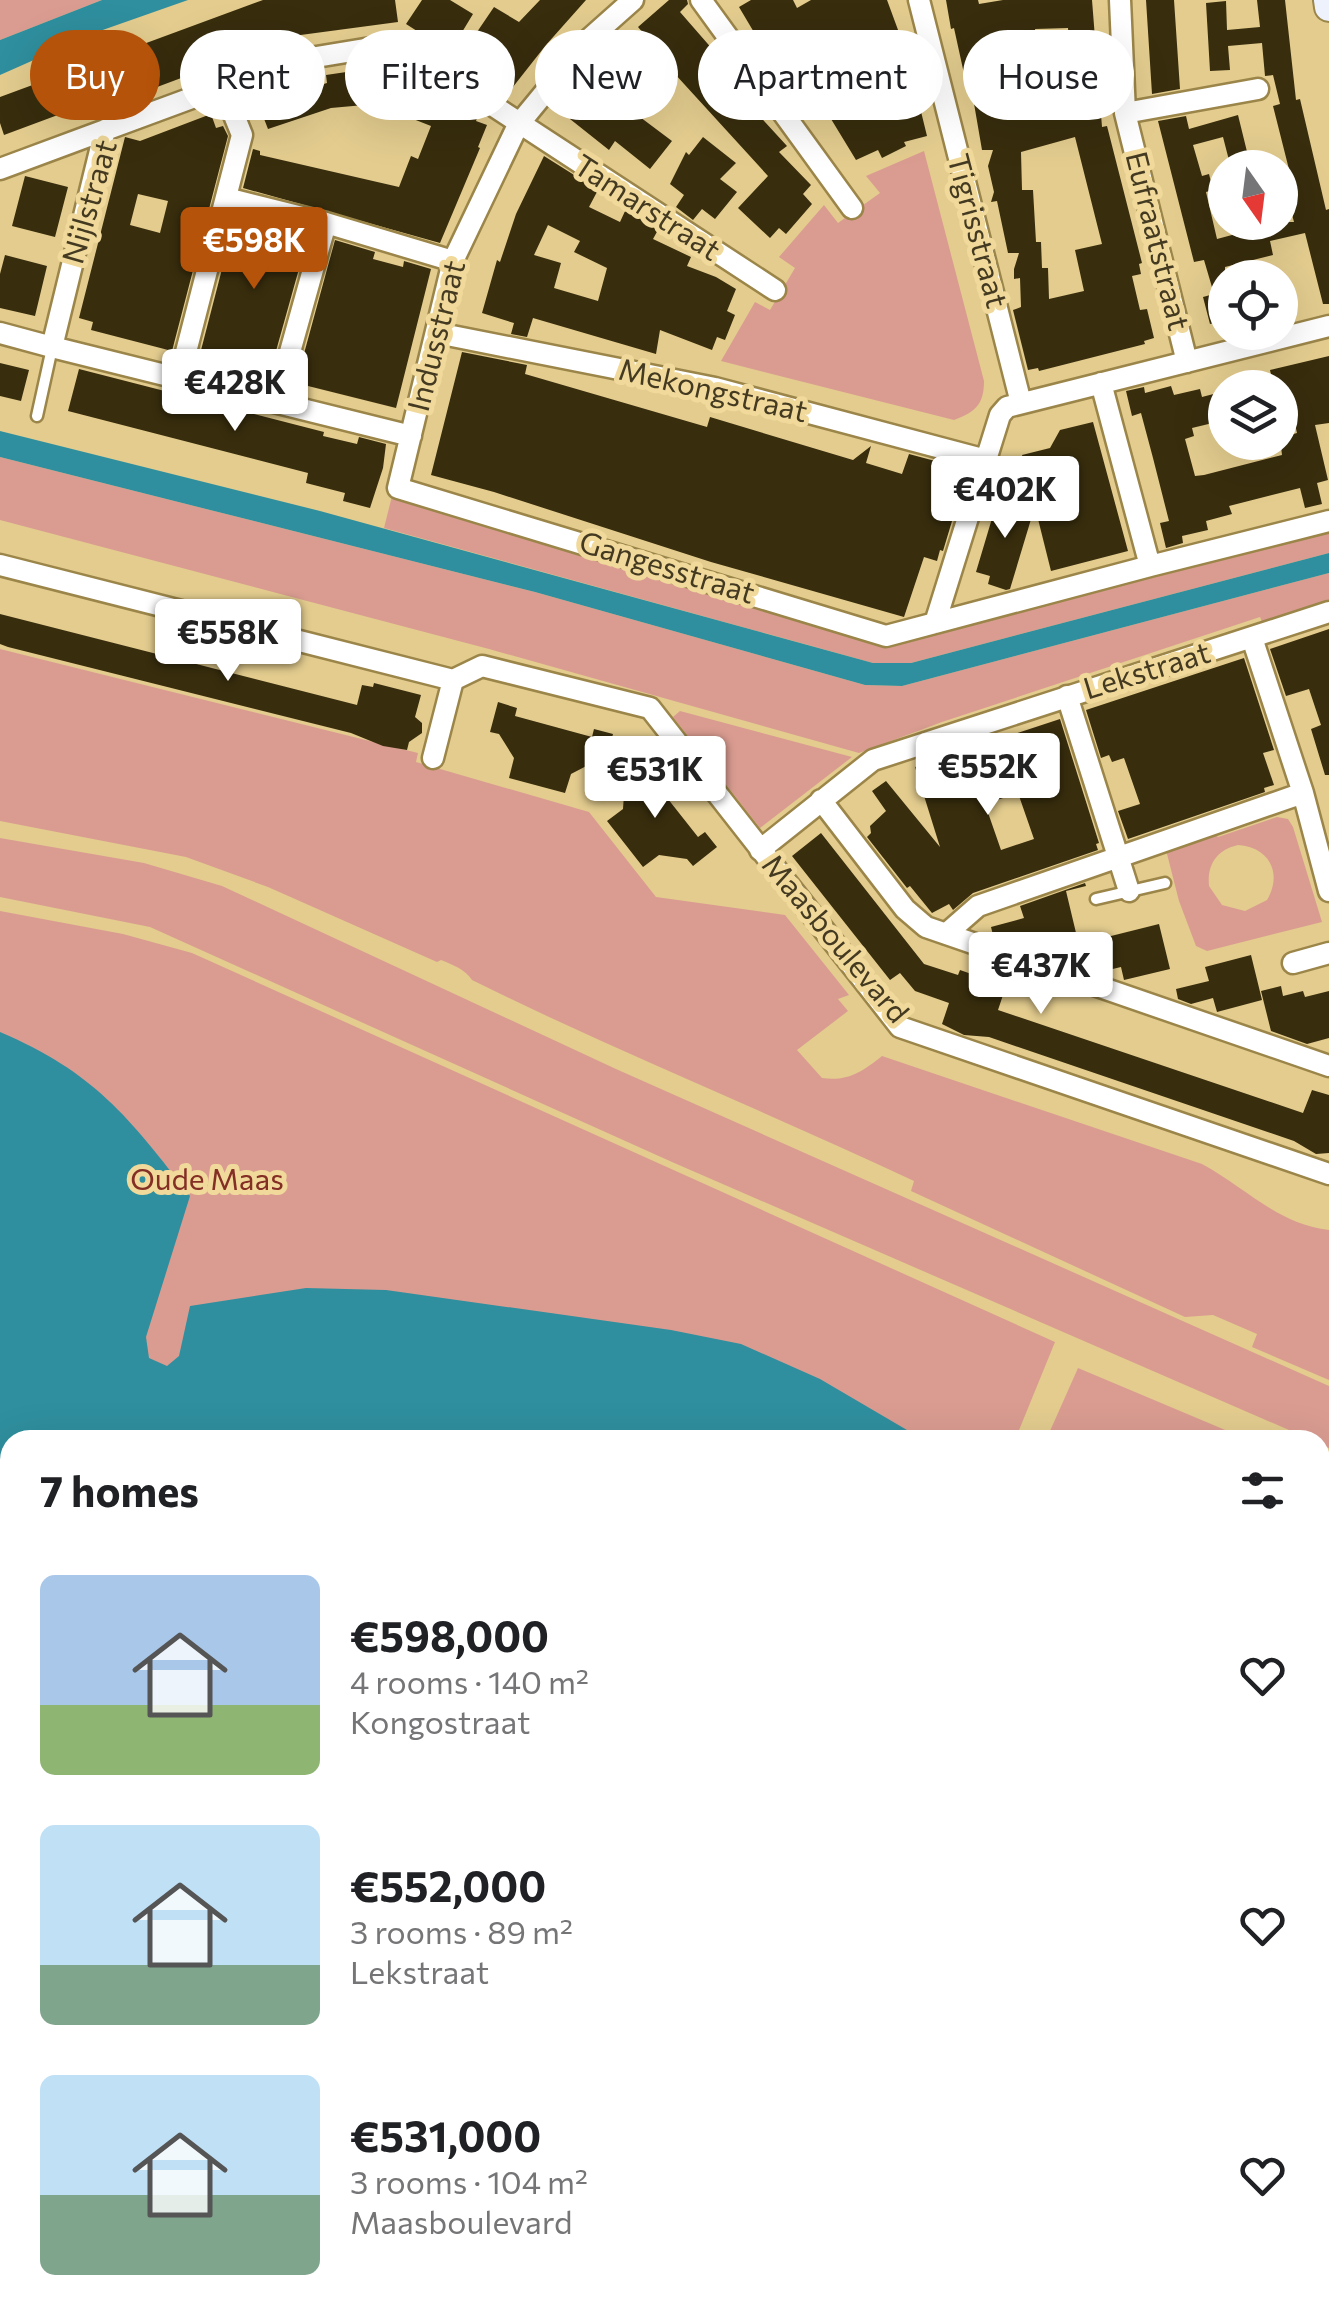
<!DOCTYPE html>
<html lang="en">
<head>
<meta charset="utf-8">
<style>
	:root { --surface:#fff; --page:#f6f6f6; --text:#202124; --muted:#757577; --accent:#b45309 }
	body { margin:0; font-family:Commissioner,sans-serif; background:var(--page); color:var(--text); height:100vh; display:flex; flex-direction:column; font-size:38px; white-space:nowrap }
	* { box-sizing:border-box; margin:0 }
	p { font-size:32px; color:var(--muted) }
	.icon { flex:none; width:55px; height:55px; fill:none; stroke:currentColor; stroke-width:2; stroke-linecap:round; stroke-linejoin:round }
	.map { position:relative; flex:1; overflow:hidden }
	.panel { position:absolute; left:0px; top:1430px; width:1330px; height:890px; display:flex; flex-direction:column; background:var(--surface); border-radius:30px 30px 0 0; box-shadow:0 10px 40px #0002 }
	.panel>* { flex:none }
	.top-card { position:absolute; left:30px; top:30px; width:1270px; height:90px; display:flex; gap:20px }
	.needle { width:65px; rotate:166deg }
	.fabs { position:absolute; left:1208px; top:150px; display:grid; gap:20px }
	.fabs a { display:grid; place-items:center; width:90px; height:90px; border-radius:50%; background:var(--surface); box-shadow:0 10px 40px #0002; font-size:50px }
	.price { position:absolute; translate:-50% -85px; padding:0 22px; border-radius:10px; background:#fff; color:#222; font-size:32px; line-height:65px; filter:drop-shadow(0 2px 5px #0008) }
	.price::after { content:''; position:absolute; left:50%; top:60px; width:30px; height:22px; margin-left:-15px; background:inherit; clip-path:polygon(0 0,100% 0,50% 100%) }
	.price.on { background:var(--accent); color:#fff }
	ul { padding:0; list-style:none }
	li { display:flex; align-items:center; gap:30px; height:250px; padding:0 40px }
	li span { display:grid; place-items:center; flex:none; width:280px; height:200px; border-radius:15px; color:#555 }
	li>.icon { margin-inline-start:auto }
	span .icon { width:120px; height:120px; fill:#fffc; stroke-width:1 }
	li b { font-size:42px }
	h2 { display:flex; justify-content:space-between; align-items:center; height:120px; padding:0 40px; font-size:42px }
	.pill { padding:0 35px; border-radius:45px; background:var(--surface); box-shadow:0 10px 40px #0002; font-size:35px; line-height:90px }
	.pill.on { background:var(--accent); color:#fff }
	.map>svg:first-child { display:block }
	.green { fill:#da9c91; fill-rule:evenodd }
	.water { fill:#2f8f9e }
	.building { fill:#382d0d; fill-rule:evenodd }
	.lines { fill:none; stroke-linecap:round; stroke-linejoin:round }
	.lane-casing { stroke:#9b8549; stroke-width:15 }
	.street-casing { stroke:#9b8549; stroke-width:25 }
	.secondary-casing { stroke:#9b8549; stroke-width:32 }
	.lane { stroke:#fff; stroke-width:10 }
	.street { stroke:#fff; stroke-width:20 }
	.secondary { stroke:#eef2fd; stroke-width:28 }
	.labels { text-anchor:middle; stroke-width:10; stroke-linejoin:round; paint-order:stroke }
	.street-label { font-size:30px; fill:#443a21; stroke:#f0d99a }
	.park-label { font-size:30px; fill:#842f25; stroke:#f0d99a }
</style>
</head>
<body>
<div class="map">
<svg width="1329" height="2320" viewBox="0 0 1329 2320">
	<rect width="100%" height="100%" fill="#e3cc8e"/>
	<path class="green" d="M0,0H102L0,40Z
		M924,151L984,381C984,405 975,412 954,420L721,361L755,302L770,310L795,268L779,257L824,205L838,223L880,193L866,176Z
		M0,457L535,592L865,685L902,686L1329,573V602L1263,624L1260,617L942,722L859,753L489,649L0,520Z
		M392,496L400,501L880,644C907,644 924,639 947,626L1329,526V553L911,663H873L384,528Z
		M0,649L418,753L416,762L589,812L656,897L785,915L849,995L838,999L848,1011L797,1050L822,1078C848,1082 863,1071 882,1056L1202,1164C1246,1188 1278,1224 1329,1230V1380L1252,1347L1257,1334L1213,1315L1185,1317L911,1191L914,1181C768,1112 617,1052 472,980C465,969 453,965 441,960L437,962L268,887L186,857L0,821Z
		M680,711L852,757L760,828L673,717Z
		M1277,817L1288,819L1293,827L1322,922L1207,951L1196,946L1179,901L1165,846L1211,831L1218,837ZM1238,845C1269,847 1283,873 1267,900L1245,911L1222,905L1209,886C1207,864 1217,850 1238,845Z
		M0,838L144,863L222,886L616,1069L1329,1386V1448L1320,1444V1440H1312L672,1162L150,927L0,897Z
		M0,911L123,934L192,953L1055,1342L1015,1440H398L0,1331Z
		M1078,1368L1249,1440H1046Z
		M0,2151L10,2153V2310H450L480,2320H0Z"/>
	<path class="water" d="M102,0H188L97,32L0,75V40Z
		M0,431L320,511L873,663H911L1329,553V573L902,686L865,685L535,592L0,457Z
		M0,1032C94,1072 129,1117 190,1196L146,1337L149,1358L167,1366L179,1356L190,1306L306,1288L386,1290L671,1330L741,1344L820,1379L924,1440H10V2153L0,2151Z
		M1320,1544L1329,1545V2320H556L528,2310H1320Z"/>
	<path class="building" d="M263,0H395L398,22L293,36L93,111L90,103L4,135L0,123V97Z
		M422,0H450L473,14L450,52L406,24Z
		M540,0H586L546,45L505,97L477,79L499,49L477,32L494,7L519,22Z
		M669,0H687L688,4L680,12L714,51L707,57L738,92L744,86L757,101L761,106L755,111L787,146L779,152L811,185L803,194L812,204L786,234L779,228L770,238L738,208L768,176L664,62L657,68L634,43L644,34L638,27Z
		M751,0H793L797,8L811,0H887L901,38L914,35L922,69L912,75L927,136L904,142L906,146L882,158L878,150L856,160L828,114L821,118L790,64L783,68L760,30L755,34L739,7Z
		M946,0H978L979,4L1003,0H1092L1102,127L1107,126L1142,263L1139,264L1141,274L1132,276L1140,310L1147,309L1154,338L1144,341L1145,344L1039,371L1038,368L1028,370L1013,310L1021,307L1020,278L1014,279V269L1019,253H1008L997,201L991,202L994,192L988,166L993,150H982L972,92H968L954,28L951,29ZM1068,28L1071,76L1043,78L1035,29ZM1075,137L1102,244L1075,250L1084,291L1049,299L1048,268H1042L1041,242H1036L1033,190H1022L1021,152Z
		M1146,0H1174L1180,89L1152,94Z
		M1257,0H1285L1296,100L1300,99L1326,210L1329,209V304H1323L1305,233L1270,241L1273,255L1225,267V320L1210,324L1203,297L1214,294L1204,260L1194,262L1158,121L1186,116L1189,129L1238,115L1251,168H1231L1223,137L1193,145L1202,176L1209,174L1213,190L1206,192L1217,239L1247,231L1246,225L1254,222H1294L1289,203L1297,201L1273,106L1280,104L1273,75L1265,76L1262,43L1228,46L1230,70L1210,71L1206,3L1226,1L1227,30L1260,27Z
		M360,70L362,85L387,82L396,85L400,75L445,94L446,91L479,113L476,121L487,125L478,147L480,148L440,243L243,188L253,149L260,151V155L399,187L411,156L418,159L431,126L375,104L331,108L268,129L261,111L269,108L264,95L296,83L298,90L313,87L327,83L326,75Z
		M603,76L631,97L624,105L672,141L650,169L615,141L609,150L570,119L578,108L571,102L580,91L588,81L595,86Z
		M211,114L216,128L223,126L228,136L172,351L91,330L93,322L79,318L125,137L140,141ZM138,194L168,201L160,233L130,225Z
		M703,137L736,163L720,179L737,192L715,219L702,209L693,220L676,207L684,195L670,184L686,152L689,155Z
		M544,156L598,190L589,207L620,222L626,209L658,230L653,239L691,257L687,266L716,277L736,289L727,311L735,315L725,340L717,337L712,350L660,330L656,354L533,318L527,337L511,334L514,323L482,313L497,260L500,262L516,214ZM548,225L580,241L574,252L607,268L598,301L554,288L561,263L534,255Z
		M25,176L68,187L55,237L12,226Z
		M236,215L309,233L269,376L252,372L256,358L222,349L219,363L199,358Z
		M335,240L375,252L373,259L403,267L404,261L431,269L396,408L296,383Z
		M5,255L47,266L35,316L0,308V274Z
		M462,352L527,365L525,374L707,427L710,417L853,460L871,446L866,463L902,474L909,454L965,469L962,477L965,478L943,551L940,550L937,561L924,557L904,617L711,562L494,492L431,475Z
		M1329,356V423L1315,425L1328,480L1317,483L1322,504L1305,508L1300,488L1229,506L1232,514L1206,521L1208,530L1182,536L1183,543L1166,548L1160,523L1169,521L1153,458L1141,413L1132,416L1126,391L1144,387L1145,393L1171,386L1174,395L1200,389L1202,397L1225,391V420L1192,428L1194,436L1185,439L1195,476L1204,475L1282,455L1280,438L1297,433L1290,403L1280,406V388H1274L1270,370Z
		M0,363L29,370L21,401L0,396Z
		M79,369L324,432L323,436L357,444L359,437L386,444L383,468L370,508L343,501L345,493L306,483L308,473L68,411Z
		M1093,422L1128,551L1051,571L1022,455L1050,448L1060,430Z
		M999,495L1035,506L1010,589L1006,590L988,584L990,576L976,572Z
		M0,614L357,705L362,685L373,687L374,683L421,695L415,717L422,723V733L409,742L407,750L383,746L351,733L8,647L0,644Z
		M1329,629V775H1325L1311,729L1321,725L1309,689L1286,696L1270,649Z
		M1244,658L1274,750L1263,753L1274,785L1264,788L1265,792L1128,839L1118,811L1140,804L1124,758L1112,762L1109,755L1101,758L1086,710Z
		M498,702L517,708L515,716L592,737L594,729L613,734L605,763L596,761L571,774L565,793L509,778L514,758L499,734L490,732Z
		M1060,719L1099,843L1096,844L1098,850L973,893L953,910L949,904L932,913L910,886L907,888L867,837L871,833L870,826L886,811L872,791L886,781L940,847L915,767ZM1018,793L1034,839L1001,850L985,804Z
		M644,754L656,769L649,775L698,837L705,832L717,847L693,866L687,859L659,855L643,867L607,821L623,809L625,780L620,773Z
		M821,833L924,964L958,975L960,970L1006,986L998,1010L1303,1113L1312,1090L1329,1095V1153L1316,1154L1294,1141L989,1037L964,1035L942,1024L949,1003L915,991L900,973L890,980L792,856Z
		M1085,883L1086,886L1066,891L1077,937L1032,949L1028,936L1008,941L993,935L991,927L1024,918L1020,906Z
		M1159,924L1170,969L1124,980L1121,967L1100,972L1085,967L1079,944Z
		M1251,955L1262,1000L1217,1012L1213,998L1191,1004L1178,999L1176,989L1209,981L1205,967Z
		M1281,986L1283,996L1303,991L1305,997L1329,991V1038L1307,1044L1271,1031L1261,991Z"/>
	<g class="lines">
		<defs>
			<path id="lane" d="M37,416L52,348
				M1096,899L1165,883"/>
			<path id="street" d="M633,0L588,40L518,125L453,261L398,488L886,636L1150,566
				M701,0L852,208
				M919,0L1021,403
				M1120,0L1125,113L1187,362
				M1125,113L1258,89
				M0,169L105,130
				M226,198L326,223L453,261
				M0,333L52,347
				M437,333L715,388L986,460
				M179,379L242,135L223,88
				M1101,383L1150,566L1329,521
				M276,402L326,223
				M411,436L52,347L105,130L292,61L389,45L443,73L775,290
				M0,565L453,680L482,666L650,708L900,1027L1329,1174
				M935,623L1000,415L1007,407L1329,326
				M1252,638L1303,793L1329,891
				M1067,696L1129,891
				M433,758L453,680
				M821,800L905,909L926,927L1329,1066
				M760,850L873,760L1329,612
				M946,934L978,906L1303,793
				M1293,963L1329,953"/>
			<path id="secondary" d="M1328,0L1329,7"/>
		</defs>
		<use href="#lane" class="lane-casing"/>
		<use href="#street" class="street-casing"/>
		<use href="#secondary" class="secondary-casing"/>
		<use href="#lane" class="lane"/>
		<use href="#street" class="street"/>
		<use href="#secondary" class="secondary"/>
	</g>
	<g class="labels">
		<g class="street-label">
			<text transform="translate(90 202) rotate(-74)" y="10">Nijlstraat</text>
			<text transform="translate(647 208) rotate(33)" y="10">Tamarstraat</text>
			<text transform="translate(977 231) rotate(75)" y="10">Tigrisstraat</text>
			<text transform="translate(1157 241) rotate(76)" y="10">Eufraatstraat</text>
			<text transform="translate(437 336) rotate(-76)" y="10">Indusstraat</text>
			<text transform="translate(713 391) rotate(13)" y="10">Mekongstraat</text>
			<text transform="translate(667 568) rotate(17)" y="10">Gangesstraat</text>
			<text transform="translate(1147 671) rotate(-17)" y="10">Lekstraat</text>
			<text transform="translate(835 939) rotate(50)" y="10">Maasboulevard</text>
		</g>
		<g class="park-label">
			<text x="207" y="1190">Oude Maas</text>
		</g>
	</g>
</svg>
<div class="fabs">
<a><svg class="needle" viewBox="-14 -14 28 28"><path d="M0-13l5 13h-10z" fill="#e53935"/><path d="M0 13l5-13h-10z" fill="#757577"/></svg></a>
<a><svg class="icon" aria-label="locate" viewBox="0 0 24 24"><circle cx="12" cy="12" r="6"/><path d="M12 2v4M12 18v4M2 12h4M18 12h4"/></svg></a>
<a><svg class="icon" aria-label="layers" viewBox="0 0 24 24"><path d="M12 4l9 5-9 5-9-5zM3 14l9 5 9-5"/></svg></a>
</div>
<b class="price on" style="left:254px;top:292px">€598K</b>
<b class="price" style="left:235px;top:434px">€428K</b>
<b class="price" style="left:1005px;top:541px">€402K</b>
<b class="price" style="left:228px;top:684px">€558K</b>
<b class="price" style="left:988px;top:818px">€552K</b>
<b class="price" style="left:655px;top:821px">€531K</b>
<b class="price" style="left:1041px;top:1017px">€437K</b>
<div class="top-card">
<a class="pill on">Buy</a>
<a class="pill">Rent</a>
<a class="pill">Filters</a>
<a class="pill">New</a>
<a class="pill">Apartment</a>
<a class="pill">House</a>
</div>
<section class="panel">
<h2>7 homes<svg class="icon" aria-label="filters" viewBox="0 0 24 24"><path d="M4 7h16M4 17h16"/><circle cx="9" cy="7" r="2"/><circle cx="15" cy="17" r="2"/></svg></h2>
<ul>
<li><span style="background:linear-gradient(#a9c7e8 65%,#8fb573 0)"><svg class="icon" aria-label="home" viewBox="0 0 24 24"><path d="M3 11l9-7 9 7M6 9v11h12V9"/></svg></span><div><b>€598,000</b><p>4 rooms · 140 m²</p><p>Kongostraat</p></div><svg class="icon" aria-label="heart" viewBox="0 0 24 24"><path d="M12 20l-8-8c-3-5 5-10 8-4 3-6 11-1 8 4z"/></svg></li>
<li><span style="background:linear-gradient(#bfe0f5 70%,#7fa58c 0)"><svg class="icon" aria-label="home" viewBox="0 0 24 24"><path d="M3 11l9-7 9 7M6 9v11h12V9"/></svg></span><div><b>€552,000</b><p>3 rooms · 89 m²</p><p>Lekstraat</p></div><svg class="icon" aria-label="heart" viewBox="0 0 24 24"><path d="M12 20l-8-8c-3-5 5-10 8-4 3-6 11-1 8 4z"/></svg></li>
<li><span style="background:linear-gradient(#bfe0f5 60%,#7fa58c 0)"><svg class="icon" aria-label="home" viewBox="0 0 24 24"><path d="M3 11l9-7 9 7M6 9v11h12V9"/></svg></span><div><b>€531,000</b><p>3 rooms · 104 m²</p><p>Maasboulevard</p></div><svg class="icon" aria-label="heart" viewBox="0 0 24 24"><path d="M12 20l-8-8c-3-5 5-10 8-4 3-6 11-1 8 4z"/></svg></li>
</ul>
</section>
</div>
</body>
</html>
